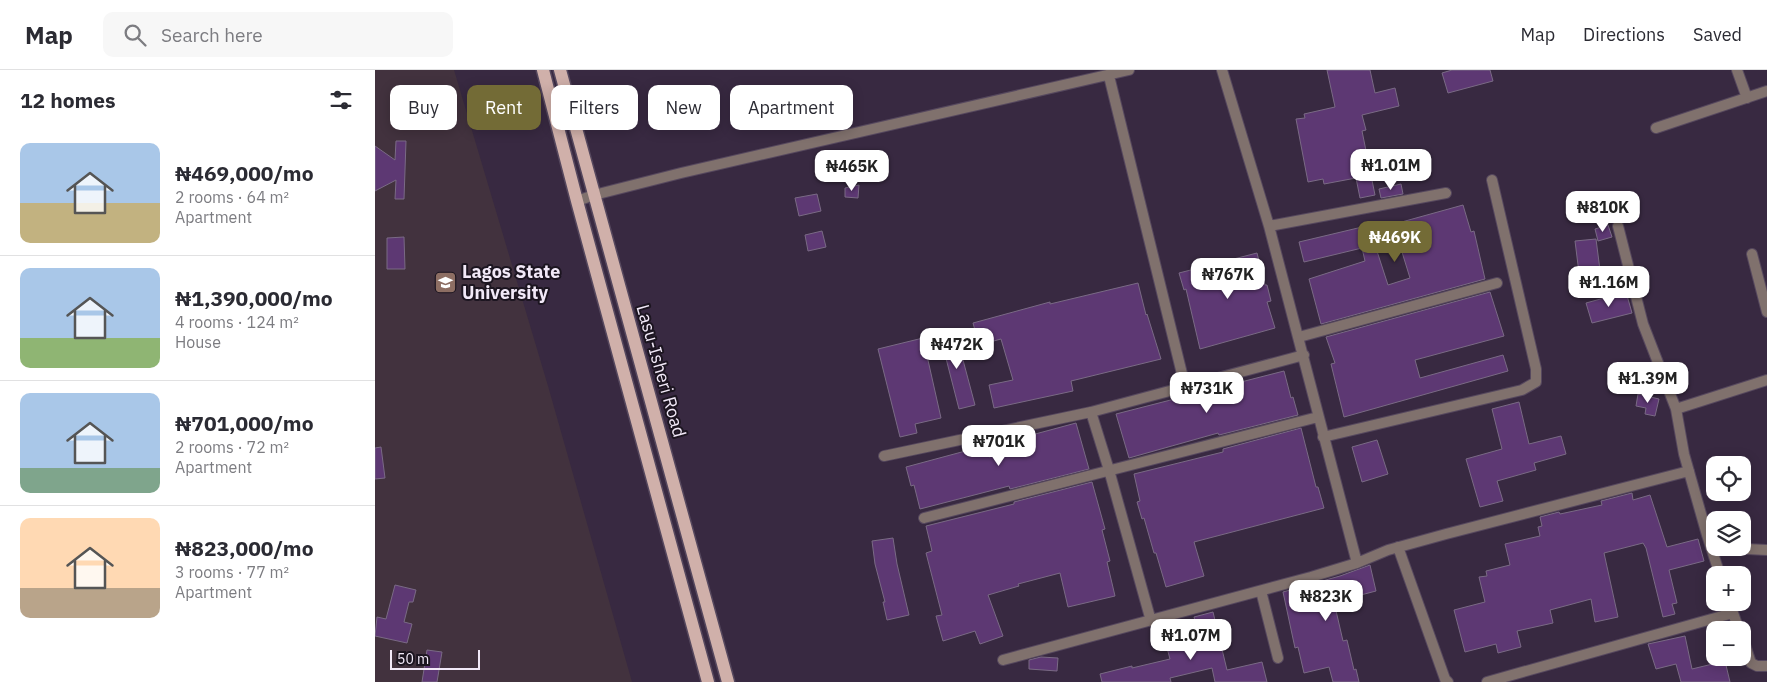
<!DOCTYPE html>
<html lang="en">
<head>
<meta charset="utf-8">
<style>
	:root { --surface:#fff; --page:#f7f7f7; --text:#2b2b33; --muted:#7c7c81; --line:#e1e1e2; --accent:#736b36 }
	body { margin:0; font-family:"IBM Plex Sans",sans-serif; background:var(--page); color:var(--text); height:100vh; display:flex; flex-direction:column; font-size:19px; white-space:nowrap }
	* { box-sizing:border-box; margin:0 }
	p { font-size:16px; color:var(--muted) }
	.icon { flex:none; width:28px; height:28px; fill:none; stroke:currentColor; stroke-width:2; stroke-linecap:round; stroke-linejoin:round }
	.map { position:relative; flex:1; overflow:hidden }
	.side { display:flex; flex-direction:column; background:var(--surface); width:375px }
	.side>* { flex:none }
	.hud { position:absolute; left:15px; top:15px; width:475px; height:45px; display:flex; gap:10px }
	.controls { position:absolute; left:1331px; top:386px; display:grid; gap:10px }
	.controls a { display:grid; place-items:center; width:45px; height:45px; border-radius:10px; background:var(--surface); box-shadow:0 2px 12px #0003; font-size:25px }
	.scale { position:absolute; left:15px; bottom:12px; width:90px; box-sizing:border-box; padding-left:5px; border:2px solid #f2e9f8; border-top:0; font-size:14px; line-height:18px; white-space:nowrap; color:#f2e9f8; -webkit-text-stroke:4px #1c1520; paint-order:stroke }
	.price { position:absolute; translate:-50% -42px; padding:0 11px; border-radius:10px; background:#fff; color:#222; font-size:16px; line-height:32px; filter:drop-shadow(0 1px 2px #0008) }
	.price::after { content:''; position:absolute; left:50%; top:30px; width:15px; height:11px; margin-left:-8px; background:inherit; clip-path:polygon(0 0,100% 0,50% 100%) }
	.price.selected { background:var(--accent); color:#fff }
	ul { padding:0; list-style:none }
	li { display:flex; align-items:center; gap:15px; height:125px; padding:0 20px }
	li+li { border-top:1px solid var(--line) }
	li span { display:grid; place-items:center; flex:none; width:140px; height:100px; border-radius:10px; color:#555 }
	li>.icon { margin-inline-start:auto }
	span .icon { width:60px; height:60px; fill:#fffc; stroke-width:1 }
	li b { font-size:21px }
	h2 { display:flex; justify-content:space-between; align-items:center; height:60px; padding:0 20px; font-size:21px }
	.tag { padding:0 18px; border-radius:10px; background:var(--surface); box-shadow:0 2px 12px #0003; font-size:18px; line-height:45px }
	.tag.selected { background:var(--accent); color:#fff }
	header { display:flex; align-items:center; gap:30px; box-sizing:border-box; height:70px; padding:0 25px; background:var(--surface); border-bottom:1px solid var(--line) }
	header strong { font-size:24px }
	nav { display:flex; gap:28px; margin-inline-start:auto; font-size:18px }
	.search { width:350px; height:45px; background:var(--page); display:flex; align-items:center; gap:12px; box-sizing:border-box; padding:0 18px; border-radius:10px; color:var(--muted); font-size:19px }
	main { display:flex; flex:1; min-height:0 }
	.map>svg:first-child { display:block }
	.education { fill:#42323e }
	.building { fill:#5d3873; stroke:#7a6a85; fill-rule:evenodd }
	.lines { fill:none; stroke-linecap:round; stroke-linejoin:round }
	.street-casing { stroke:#56485e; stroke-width:12 }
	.primary-casing { stroke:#56485e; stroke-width:15 }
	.street { stroke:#80716d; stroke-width:10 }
	.primary { stroke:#d0b0aa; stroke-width:12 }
	.labels { text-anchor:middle; stroke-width:4; stroke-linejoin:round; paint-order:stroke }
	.poi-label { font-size:18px; font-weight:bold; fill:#f2e9f8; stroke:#1c1520; text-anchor:start }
	.street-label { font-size:18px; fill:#f2e9f8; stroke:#1c1520 }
</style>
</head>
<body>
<header>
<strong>Map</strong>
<div class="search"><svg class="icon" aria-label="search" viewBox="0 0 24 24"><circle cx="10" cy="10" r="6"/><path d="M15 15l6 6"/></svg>Search here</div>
<nav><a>Map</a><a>Directions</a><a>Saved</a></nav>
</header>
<main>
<section class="side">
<h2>12 homes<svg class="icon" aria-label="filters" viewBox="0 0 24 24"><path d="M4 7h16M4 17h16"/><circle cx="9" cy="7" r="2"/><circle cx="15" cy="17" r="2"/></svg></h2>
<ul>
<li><span style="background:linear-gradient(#a9c7e8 60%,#c2b280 0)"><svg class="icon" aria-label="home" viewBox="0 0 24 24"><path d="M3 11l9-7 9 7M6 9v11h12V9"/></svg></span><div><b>₦469,000/mo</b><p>2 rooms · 64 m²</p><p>Apartment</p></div></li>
<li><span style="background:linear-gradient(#a9c7e8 70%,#8fb573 0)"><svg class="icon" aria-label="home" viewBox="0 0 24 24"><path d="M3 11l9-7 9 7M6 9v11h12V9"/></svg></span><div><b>₦1,390,000/mo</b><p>4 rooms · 124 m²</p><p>House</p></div></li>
<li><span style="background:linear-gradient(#a9c7e8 75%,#7fa58c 0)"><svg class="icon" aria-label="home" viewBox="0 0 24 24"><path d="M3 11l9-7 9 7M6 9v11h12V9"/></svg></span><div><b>₦701,000/mo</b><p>2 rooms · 72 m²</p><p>Apartment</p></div></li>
<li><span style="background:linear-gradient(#ffd9b3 70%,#b9a48a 0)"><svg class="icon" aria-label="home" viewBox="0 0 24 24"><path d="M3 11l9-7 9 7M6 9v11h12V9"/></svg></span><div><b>₦823,000/mo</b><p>3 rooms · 77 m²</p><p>Apartment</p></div></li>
</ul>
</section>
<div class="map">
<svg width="1392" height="612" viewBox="0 0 1392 612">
	<rect width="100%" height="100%" fill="#382941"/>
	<path class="education" d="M0,0H79L173,316L257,612H0Z"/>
	<path class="building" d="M952,0H995L1000,23L1020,18L1024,36L987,45L991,60L987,61L1000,125L985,128L981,108L949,114L948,109L933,112L921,49L930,48L929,44L960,37Z
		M1077,0H1115L1118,11L1073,23L1067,3Z
		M21,71H31L29,129H20L21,110L0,121V76L20,90Z
		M472,94L469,108L442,107L441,96Z
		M1026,114L1028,124L1006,128L1004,119Z
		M484,115L483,128L470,127V118Z
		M442,124L446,141L424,146L420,128Z
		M1088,135L1096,162L1099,161L1110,209L946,254L934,209L990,191L987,178L929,192L924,172L1004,153L1005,158ZM1023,169L1035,208L1013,215L1000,175Z
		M1233,155L1237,167L1223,171L1220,159Z
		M447,161L451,177L433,181L430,165Z
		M29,167L30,199H12V168Z
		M1221,169L1225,200L1204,203L1200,171Z
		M882,183L890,215H892L896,231L892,232L900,258L825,279L811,219L809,220L804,203Z
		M763,213L771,245L772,244L786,289L696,311L698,321L619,338L614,315L638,310L626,269L604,275L598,253L675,232V234Z
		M1115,222L1129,266L1040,290L1045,308L1128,285L1133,301L969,347L956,294L960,293L951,267Z
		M1251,222L1257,243L1217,253L1211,233Z
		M580,260L600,335L584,339L565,265Z
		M548,268L566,348L540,354L542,363L525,367L503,279Z
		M909,301L916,328L918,327L923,345L844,365L843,363L754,388L741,344Z
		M1263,324L1284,329L1280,346L1270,344L1271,338L1261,336Z
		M1144,332L1154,374L1186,366L1191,384L1159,393L1161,400L1122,411L1128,431L1105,437L1091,389L1127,379L1117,339Z
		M701,353L714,399L635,419L634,416L545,439L539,415L536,416L531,397L609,376L611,377L614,387L629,383L627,373Z
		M926,358L941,417H943L949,438L819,472L829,506L791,517L781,483H779L769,448L767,449L762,432L765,431L759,404L848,382V379Z
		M1002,370L1013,404L987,412L977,377Z
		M6,377L10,408L0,409V378Z
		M717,412L730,459L727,460L735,491L732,492L740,526L693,537L685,503L643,514L644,516L613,525L628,566L605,574L600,561L568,571L561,546L567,545L551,483L557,481L551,456L639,434V432Z
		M1257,423L1258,430L1275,425L1292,477L1323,469L1329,491L1294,500L1302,533L1297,534L1300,544L1288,547L1271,478L1268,473L1229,483L1243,547L1220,552L1216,529L1175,540L1178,553L1142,561L1146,577L1123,583L1121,574L1090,582L1079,540L1110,532L1104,507L1112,506L1111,501L1135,495L1130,474L1165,466L1163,457L1167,456L1165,447L1184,442L1185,444L1227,435L1226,431Z
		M518,468L522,494L534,545L512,550L508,532H510L500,494L497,471Z
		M995,495L1001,521L959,532L968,571L972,570L979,600L981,599L984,612H958L954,597L929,603L923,577L920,578L908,522L965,506Z
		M20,515L41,520L38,532H34L29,552L37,554L32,573L0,566L2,547L11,549Z
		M838,542L852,600L887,592L892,612H840L837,598L795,608L796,612H727L725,604L757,596V598L795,589L791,574L824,566L819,547Z
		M1310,566L1317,599L1350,591L1355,612H1306L1301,594L1281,599L1273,574Z
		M52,580L67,582L62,612H47Z
		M666,587L683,588L682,601L654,599V590Z"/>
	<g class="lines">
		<defs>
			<path id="street" d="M847,0L894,156L982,493
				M1362,0L1372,28
				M734,6L810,316
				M1281,58L1392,21
				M202,131L219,125L306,103L754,0
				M894,156L1071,123
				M1243,156L1268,254L1301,339L1309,384L1332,465L1345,505
				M1377,184L1392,242
				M924,267L1122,213
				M1301,339L1392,310
				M716,342L734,400L776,551
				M948,367L1147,320L1161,312V299L1117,110
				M509,386L716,342L929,285
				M549,448L943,347
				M1023,477L1070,609L1073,612
				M1352,478L1392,480
				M886,521L903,588
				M1368,569L1376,593L1382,596H1392
				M628,590L936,507L982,493L1013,480L1071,464L1314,401
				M1112,612L1358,543L1364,560"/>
			<path id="primary" d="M168,0L202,131L333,612
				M185,0L353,612"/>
		</defs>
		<use href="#street" class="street-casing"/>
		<use href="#primary" class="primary-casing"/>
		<use href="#street" class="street"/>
		<use href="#primary" class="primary"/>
	</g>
	<defs>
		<symbol id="university-square" viewBox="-11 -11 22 22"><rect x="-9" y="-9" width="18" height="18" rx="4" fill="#8d6e63" stroke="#1c1520"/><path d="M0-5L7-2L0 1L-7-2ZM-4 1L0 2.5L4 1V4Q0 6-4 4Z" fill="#fff"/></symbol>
	</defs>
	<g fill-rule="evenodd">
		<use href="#university-square" x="58" y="200" width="25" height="25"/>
	</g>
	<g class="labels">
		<g class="poi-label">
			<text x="87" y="208">Lagos State<tspan x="87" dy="21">University</tspan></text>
		</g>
		<g class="street-label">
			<text transform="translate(286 301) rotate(74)" y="6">Lasu-Isheri Road</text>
		</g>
	</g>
</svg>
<div class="controls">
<a><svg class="icon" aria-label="locate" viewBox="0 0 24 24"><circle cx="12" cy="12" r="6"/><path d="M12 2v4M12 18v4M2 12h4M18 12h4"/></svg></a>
<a><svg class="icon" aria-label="layers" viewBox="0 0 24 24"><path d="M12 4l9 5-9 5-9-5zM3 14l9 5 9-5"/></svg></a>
<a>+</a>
<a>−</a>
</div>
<div class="scale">50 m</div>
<b class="price" style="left:1016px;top:121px">₦1.01M</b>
<b class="price" style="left:477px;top:122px">₦465K</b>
<b class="price" style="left:1228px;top:163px">₦810K</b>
<b class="price selected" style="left:1020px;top:193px">₦469K</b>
<b class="price" style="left:853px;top:230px">₦767K</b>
<b class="price" style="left:1234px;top:238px">₦1.16M</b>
<b class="price" style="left:582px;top:300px">₦472K</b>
<b class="price" style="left:1273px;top:334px">₦1.39M</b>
<b class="price" style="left:832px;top:344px">₦731K</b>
<b class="price" style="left:624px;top:397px">₦701K</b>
<b class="price" style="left:951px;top:552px">₦823K</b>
<b class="price" style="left:816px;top:591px">₦1.07M</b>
<div class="hud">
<a class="tag">Buy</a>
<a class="tag selected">Rent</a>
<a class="tag">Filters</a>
<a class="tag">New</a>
<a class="tag">Apartment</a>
</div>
</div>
</main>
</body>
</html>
